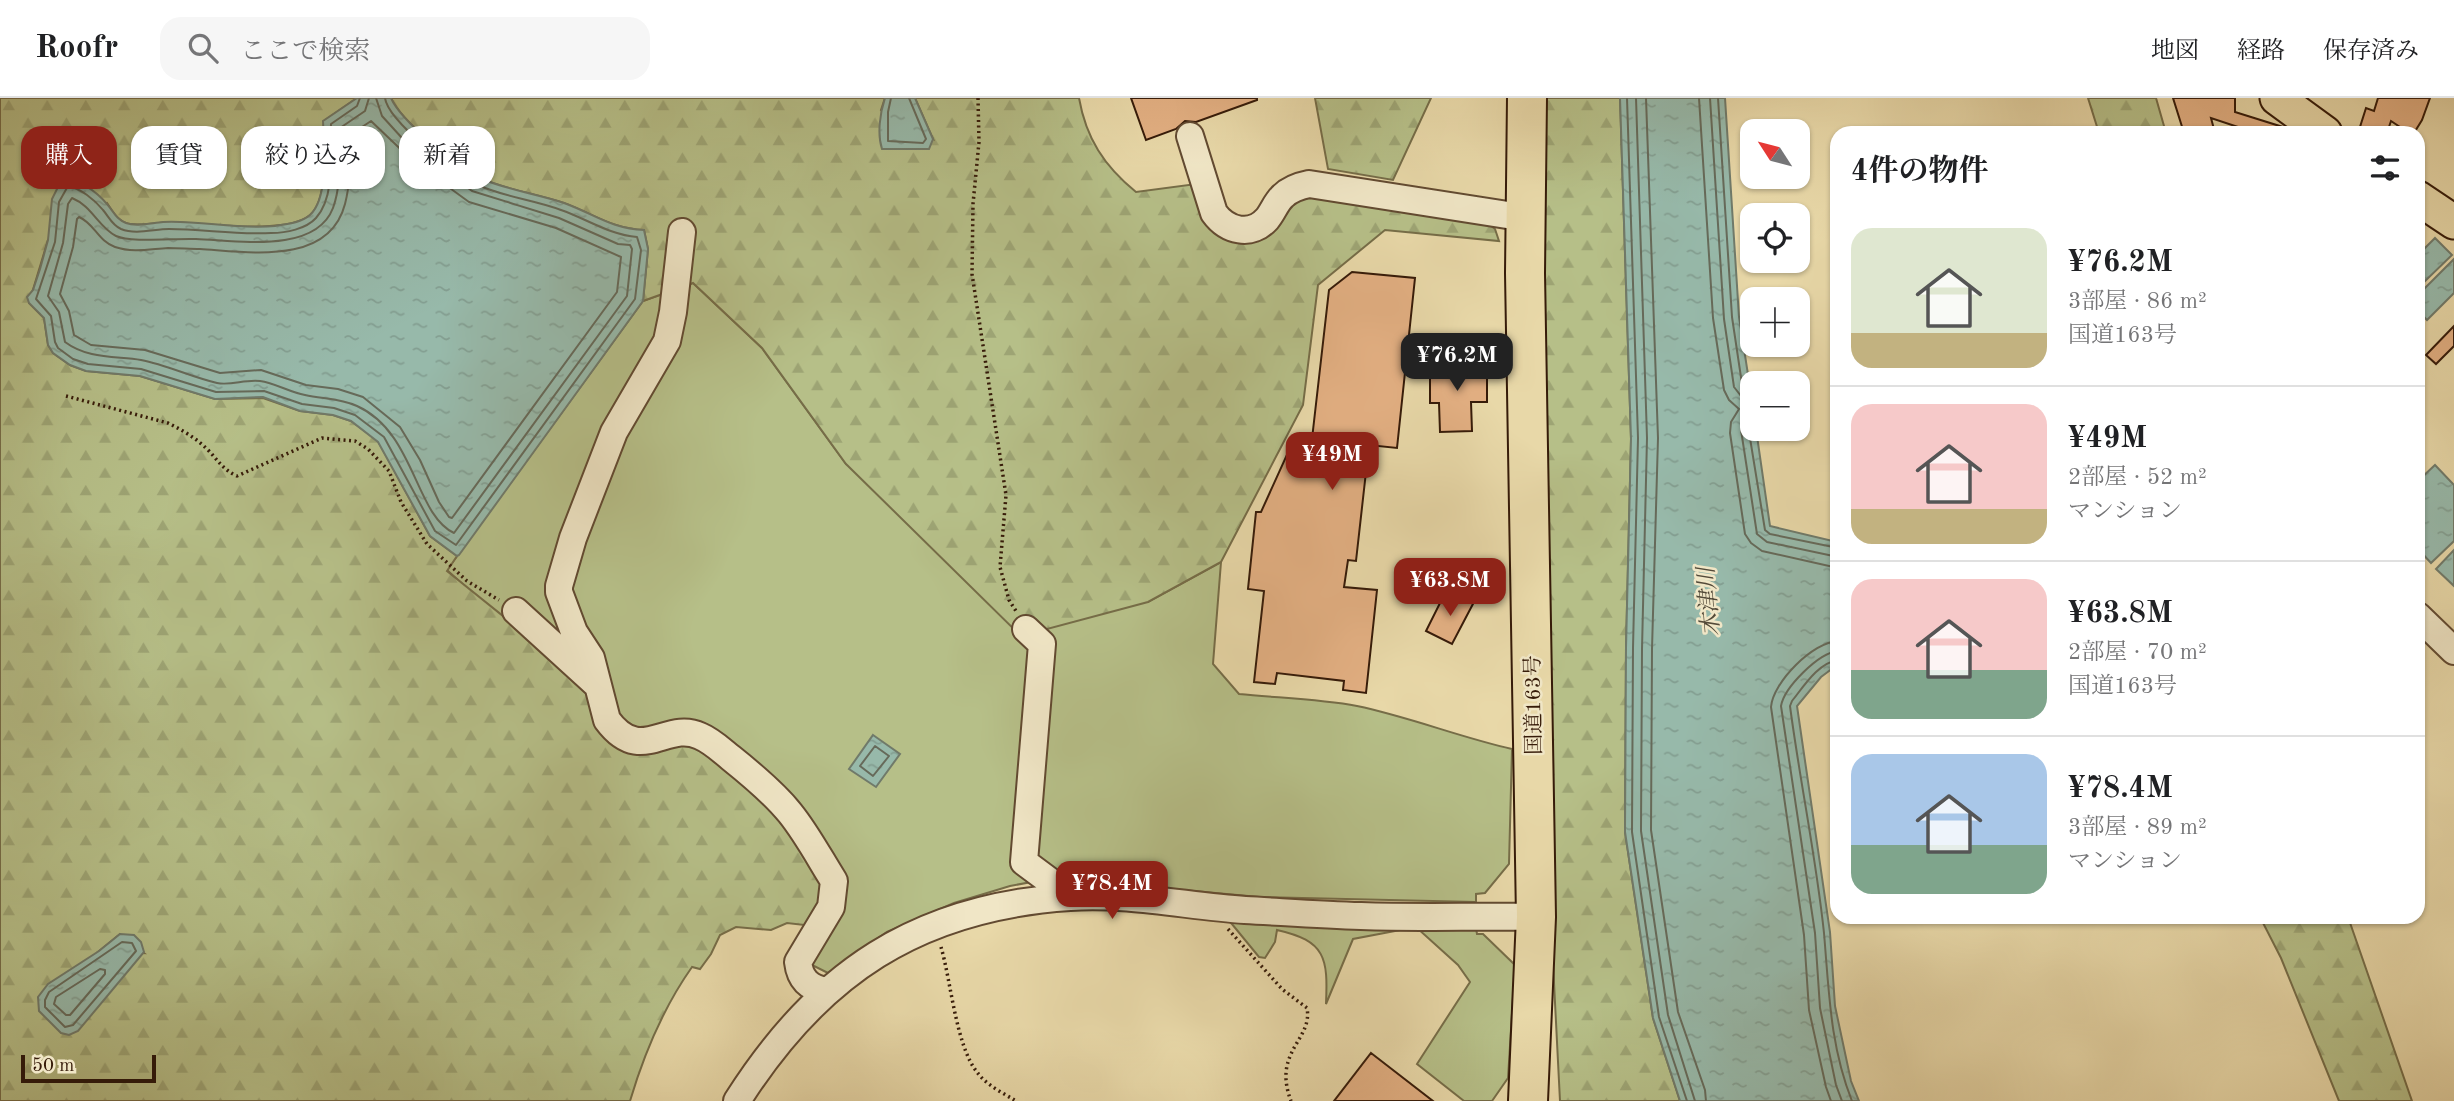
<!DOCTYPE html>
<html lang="ja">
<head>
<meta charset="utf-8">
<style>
	:root { --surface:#fff; --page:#f6f6f6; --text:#202124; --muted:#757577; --line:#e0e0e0; --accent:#8f2418 }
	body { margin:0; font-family:"Old Standard TT","Noto Serif JP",serif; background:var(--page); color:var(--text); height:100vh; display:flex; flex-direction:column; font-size:26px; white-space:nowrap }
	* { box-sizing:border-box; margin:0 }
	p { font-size:23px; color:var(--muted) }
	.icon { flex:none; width:38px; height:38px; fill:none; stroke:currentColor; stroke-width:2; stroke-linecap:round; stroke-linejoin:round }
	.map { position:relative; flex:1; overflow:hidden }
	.side { position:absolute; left:1830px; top:28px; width:595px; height:798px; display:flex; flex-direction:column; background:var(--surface); border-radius:21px; box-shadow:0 2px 5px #0004 }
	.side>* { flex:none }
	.guide { position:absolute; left:21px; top:28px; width:665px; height:63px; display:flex; gap:14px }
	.needle { width:46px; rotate:306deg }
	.fabs { position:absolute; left:1740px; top:21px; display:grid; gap:14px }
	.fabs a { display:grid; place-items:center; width:70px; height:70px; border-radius:14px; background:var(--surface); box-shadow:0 2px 5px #0004; font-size:35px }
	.scale { position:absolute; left:21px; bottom:18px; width:135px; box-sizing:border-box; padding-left:7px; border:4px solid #361b09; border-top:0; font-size:19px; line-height:24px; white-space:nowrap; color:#361b09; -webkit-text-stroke:5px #f0e6c6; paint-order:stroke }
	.price { position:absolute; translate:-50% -60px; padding:0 16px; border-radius:14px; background:var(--accent); color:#fff; font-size:23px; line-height:46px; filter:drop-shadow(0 2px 4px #0008) }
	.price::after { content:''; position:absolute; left:50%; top:42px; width:21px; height:16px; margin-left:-10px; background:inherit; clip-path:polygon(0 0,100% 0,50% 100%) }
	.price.active { background:#222; color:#fff }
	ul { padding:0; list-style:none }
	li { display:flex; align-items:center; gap:21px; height:175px; padding:0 21px }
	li+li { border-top:2px solid var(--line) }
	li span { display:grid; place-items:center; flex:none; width:196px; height:140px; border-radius:21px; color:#555 }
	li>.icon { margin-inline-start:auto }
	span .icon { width:84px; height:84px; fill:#fffc; stroke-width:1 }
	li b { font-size:30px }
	h2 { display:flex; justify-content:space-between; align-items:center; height:84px; padding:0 21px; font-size:30px }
	.tag { padding:0 24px; border-radius:21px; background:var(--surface); box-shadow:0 2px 5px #0004; font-size:24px; line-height:63px }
	.tag.active { background:var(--accent); color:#fff }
	header { display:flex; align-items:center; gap:42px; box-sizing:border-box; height:98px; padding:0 35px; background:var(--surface); border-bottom:2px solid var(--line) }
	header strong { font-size:33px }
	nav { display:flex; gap:38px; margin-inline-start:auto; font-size:24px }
	.search { width:490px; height:63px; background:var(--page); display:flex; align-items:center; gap:18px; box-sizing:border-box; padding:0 24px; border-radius:21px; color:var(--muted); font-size:26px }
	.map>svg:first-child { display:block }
	.grass { fill:#b6bf88; stroke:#766d48; stroke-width:2 }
	.forest { fill:url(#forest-firs); stroke:#766d48; stroke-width:2; fill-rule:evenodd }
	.water { fill:url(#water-ripples); stroke:#707a6a; stroke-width:2 }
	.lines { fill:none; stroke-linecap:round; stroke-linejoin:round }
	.shore { stroke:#666a5a; stroke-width:2 }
	.building { fill:#e2af82; stroke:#361b09; stroke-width:2 }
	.minor-casing { stroke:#624a31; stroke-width:30 }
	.major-casing { stroke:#361b09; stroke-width:37 }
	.highway-casing { stroke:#361b09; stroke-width:42 }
	.path { stroke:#361b09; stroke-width:3.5; stroke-dasharray:2 3.5; stroke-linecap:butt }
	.minor { stroke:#f0e6c6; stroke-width:26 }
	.major { stroke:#e8d8a8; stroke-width:33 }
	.highway { stroke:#e8d8a8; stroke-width:38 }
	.labels { text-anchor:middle; stroke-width:5; stroke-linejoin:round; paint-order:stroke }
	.street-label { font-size:21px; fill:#361b09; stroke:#f0e6c6 }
	.water-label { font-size:23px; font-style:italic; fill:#534a39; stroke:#f0e6c6 }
</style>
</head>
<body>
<header>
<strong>Roofr</strong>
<div class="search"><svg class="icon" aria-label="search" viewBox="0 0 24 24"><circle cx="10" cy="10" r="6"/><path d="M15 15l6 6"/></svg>ここで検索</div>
<nav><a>地図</a><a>経路</a><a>保存済み</a></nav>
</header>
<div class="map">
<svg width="2454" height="1003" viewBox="0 0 2454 1003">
	<defs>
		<pattern id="forest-firs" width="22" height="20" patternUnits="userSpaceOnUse" patternTransform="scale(1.75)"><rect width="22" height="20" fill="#b6bf88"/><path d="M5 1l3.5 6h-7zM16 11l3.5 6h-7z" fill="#9da474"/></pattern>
		<pattern id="water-ripples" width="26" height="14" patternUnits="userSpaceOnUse" patternTransform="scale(1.75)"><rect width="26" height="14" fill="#97b9aa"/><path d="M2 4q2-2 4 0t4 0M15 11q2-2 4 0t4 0" fill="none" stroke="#839e91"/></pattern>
	</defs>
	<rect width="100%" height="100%" fill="#e8d8a8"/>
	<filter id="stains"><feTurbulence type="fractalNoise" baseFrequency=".00286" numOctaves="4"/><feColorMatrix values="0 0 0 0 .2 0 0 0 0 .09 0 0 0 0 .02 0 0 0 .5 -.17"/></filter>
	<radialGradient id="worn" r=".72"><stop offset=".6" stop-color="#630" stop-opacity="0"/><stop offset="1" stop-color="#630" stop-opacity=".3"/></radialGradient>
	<path class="grass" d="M693,185L762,250L846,366L1148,504L1221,464L1213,566L1239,596C1278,600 1319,601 1357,608C1410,619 1459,639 1512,651L1509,766L1485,795L1476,796V804L1259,799L1053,780L1010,788L954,805L887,834L828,875L812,867L824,837L641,649L447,472L643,203Z
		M1227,820L1476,830L1477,836H1483L1515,867L1508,980L1492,1003H1464L1417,966L1470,884L1458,867L1416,829L1353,841L1326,906C1328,860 1326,843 1277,832L1275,844L1265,860L1259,859Z"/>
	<path class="forest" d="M0,0H357L324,23C324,46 329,101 310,117C287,137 204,125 172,124C159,124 143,128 130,126C118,124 113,114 107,105L48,142L29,205L44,220L48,247L53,255L70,267L86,273L140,278L215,301L263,300L300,313L333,317L351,323L378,343L430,438L457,458L447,473L595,592L602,628L687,641L737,668L831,782L813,828L787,825L771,832L736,829L720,837L711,856L700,871L692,869C663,910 644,956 630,1003H0ZM120,836L144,855L99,853Z
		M391,0H885L881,12L933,41L915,0H1079C1086,40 1104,68 1136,94L1196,86L1221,132L1293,96L1484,122L1495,131L1499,143L1385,132L1318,187L1303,307L1221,464L1148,504L1021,538L846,366L762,250L693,185L643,203L648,151L644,132C612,131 594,116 564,105C537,96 508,92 482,81C459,71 401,23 391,0Z
		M1315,0H1431L1393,82L1328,71Z
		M1539,0H1620L1631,341L1626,550L1625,734L1653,920L1680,1003H1560L1546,727Z
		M2088,0H2156L2166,35H2099Z
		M2260,819H2348L2412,1003H2339L2281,860Z"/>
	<path class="water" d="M357,0H391C401,23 459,71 482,81C508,92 537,96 564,105C594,116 612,131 644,132L648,151L643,203L459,457L457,458L430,438L378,344L351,323L333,317L300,313L263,299L215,301L140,278L86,273L70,267L53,255L48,247L44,220L29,205L27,199L33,192L40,171L48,142L52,101L62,81C79,81 96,93 107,106C114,114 116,121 126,125C136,129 151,125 163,124C200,122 238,132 275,128C286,126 301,125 310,117C329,100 324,47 323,23Z
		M885,0H915L933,41L929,51H882C877,36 880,15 885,0Z
		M1620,0H1725L1739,219L1752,302V331H1756L1770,428L1837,444V567L1821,579L1797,608L1830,834L1835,908L1851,983L1859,1003H1680L1653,920L1625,734L1626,550L1631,341Z
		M2435,140L2452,157L2419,189V156Z
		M2454,161V195L2427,222L2419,214V196Z
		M2435,367L2454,387V443L2431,465L2419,452L2418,383Z
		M2454,452V488L2436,471Z
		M873,637L900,656L876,689L849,671Z
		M120,836L134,837L141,844L144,854L78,933L69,937L61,935L39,913L38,899L48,886L99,853Z"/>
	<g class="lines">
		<path class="shore" d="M360,0L357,8L331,26C330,53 336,98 316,120C306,131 286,135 271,135C237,137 203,131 169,131C154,131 136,137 121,131C112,127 109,119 103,112C95,102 80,90 68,88L59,104L55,144L36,201L51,218L55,244L58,250L73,261L88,266L141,271L216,294L264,293L302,306L334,310L355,317L384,339L435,433L456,447L635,201L641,152L637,139C610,137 587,121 561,112C534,102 504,99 478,87C457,77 388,23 385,0
			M369,0L365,13L340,30C339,57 342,85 333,110C315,157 234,142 196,141C175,140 131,145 116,138C99,130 92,108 72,100L68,106L63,145L48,198L59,214L65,244C88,261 114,258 141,262C167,267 191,279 217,285C231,288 245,281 260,283C275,285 289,294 305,297C322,301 340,300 357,308C415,334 415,417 454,435L627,198L632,151L630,147L618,146L559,120L472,93L402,40L382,18L376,0
			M891,0L888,14V43L923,45L926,41L909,0
			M1627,0L1638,340L1633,550L1632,734L1659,919L1687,1003
			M1636,0L1647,340L1642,551L1641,733L1668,917L1695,1003
			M1646,0L1658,340L1652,551L1651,732L1678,914L1705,992L1706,1003
			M1699,0L1713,220L1724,292L1729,302L1739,311L1731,324L1730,335L1745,436L1751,445L1762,453L1838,470
			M1710,0L1724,221L1734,289L1741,298L1752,301
			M1718,0L1732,219L1742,286L1746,291L1752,292
			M371,23L414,64L469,104L556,130L621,159L617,194L452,420L449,419L439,404L420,362L400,329L363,299L338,291L306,287L261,272L220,275L145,252L91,247L74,237L69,213L60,196L73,149L77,121L79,119C94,125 98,143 115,149C133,155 150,151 168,150C179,150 190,151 200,151C249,154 329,168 345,106C351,83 350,60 350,37Z
			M1752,316L1744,322L1741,332L1757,436L1767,444L1838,459
			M1752,326L1749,334L1765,432L1770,436L1838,450
			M1838,553C1818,555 1784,590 1781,608L1815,835L1820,910L1836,987L1842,1003
			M1838,562C1818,565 1804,588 1792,603L1790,608C1800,684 1816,759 1824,835C1829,893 1830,948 1852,1003
			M875,648L889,658L873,678L860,668Z
			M122,844L132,845L136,853L73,927L65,929L45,909V902L49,894Z
			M100,871L105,872V876L70,917H66L54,906L56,899Z
			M1831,1003L1826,989L1809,912L1804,837L1771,609C1773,584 1813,544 1838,543"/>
	</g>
	<path class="building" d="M1131,0H1257V2L1196,24L1185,23L1176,31L1146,42Z
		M2173,0H2235V14L2286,30L2291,35H2256L2211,20L2215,35H2184Z
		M2378,0H2430L2422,22L2414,35H2409L2391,23L2387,35H2376L2360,29L2366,10L2374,13Z
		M1352,174L1415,180L1397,350L1369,347L1356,463L1348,462L1344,489L1377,492L1366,595L1343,592L1344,583L1277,575L1275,586L1254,584L1264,493L1248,491L1256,414H1261L1295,339L1312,341L1329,192Z
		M2454,228V248L2436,266L2426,257Z
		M1435,262H1462V270H1487V304H1471L1472,333L1440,334L1439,305H1430V270H1435Z
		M1443,499L1475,502L1452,546L1426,533Z
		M1371,955L1433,1003H1334Z"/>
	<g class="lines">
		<defs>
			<path id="minor" d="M1190,38L1214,115C1227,133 1251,139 1267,121C1273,114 1276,104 1283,98C1290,91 1299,88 1309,86L1526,120
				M682,134L673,214L667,243L614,334L573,440L559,488V494L574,534L591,560L607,622C641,668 666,622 700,638C712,643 721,652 731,660C751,676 774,695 790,715C807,736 820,761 834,783L831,809L798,864C800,881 809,890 826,893
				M516,513L596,586
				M2418,518L2454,553
				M1026,531L1042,546L1024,764L1071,799
				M737,1003C818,875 917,809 1070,799C1128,795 1187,808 1245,812C1283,814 1322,817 1361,818C1419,820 1478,818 1536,819"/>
			<path id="major" d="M2277,0L2325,35
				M2418,100L2454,124"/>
			<path id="highway" d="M1527,0L1525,175L1536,819L1528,1003"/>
		</defs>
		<use href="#minor" class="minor-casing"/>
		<use href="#major" class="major-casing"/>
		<use href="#highway" class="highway-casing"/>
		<path class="path" d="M978,0L979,44L973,106L972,176L1006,397L1000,469L1009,502L1016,513
			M66,298L168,325C182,332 196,340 207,351C217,361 223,372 237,378L322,340L355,343L368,351L389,373L401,404L427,446L467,483L499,502
			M1228,831L1282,891L1307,910C1313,942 1272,953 1291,1003
			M941,849C951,883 956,948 977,974C986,987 1003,995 1016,1003"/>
		<use href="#minor" class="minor"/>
		<use href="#major" class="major"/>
		<use href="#highway" class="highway"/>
	</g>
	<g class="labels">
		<g class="street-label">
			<text transform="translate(1533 607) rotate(-91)" y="7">国道163号</text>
		</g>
		<g class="water-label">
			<text transform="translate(1708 504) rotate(-95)" y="8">木津川</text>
		</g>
	</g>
	<rect width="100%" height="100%" filter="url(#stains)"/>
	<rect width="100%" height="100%" fill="url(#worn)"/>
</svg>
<div class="fabs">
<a><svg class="needle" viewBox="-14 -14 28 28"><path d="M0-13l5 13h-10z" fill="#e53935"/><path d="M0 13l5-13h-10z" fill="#757577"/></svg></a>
<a><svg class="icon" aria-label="locate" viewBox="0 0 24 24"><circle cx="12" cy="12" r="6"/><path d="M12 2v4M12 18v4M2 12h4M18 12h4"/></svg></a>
<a>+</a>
<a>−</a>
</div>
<div class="scale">50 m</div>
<b class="price active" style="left:1457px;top:295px">¥76.2M</b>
<b class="price" style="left:1332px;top:394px">¥49M</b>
<b class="price" style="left:1450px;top:520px">¥63.8M</b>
<b class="price" style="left:1112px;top:823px">¥78.4M</b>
<div class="guide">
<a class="tag active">購入</a>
<a class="tag">賃貸</a>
<a class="tag">絞り込み</a>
<a class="tag">新着</a>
</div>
<section class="side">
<h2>4件の物件<svg class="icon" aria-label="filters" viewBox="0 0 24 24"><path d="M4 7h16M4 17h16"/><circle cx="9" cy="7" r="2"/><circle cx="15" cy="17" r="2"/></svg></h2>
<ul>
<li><span style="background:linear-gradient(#dfe7d0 75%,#c2b280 0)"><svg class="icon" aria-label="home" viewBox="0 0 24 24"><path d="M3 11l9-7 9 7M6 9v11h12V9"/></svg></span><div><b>¥76.2M</b><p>3部屋 · 86 m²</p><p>国道163号</p></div></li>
<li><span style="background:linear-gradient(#f6c9c9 75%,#c2b280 0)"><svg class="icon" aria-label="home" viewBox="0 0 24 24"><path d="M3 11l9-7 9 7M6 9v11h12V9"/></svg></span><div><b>¥49M</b><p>2部屋 · 52 m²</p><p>マンション</p></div></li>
<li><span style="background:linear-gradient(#f6c9c9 65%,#7fa58c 0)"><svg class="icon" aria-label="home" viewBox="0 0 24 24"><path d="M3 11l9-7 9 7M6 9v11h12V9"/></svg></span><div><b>¥63.8M</b><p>2部屋 · 70 m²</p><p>国道163号</p></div></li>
<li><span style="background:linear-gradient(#a9c7e8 65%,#7fa58c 0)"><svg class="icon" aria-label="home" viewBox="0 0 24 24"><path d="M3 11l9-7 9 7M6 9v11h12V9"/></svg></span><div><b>¥78.4M</b><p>3部屋 · 89 m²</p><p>マンション</p></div></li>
</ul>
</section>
</div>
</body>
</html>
